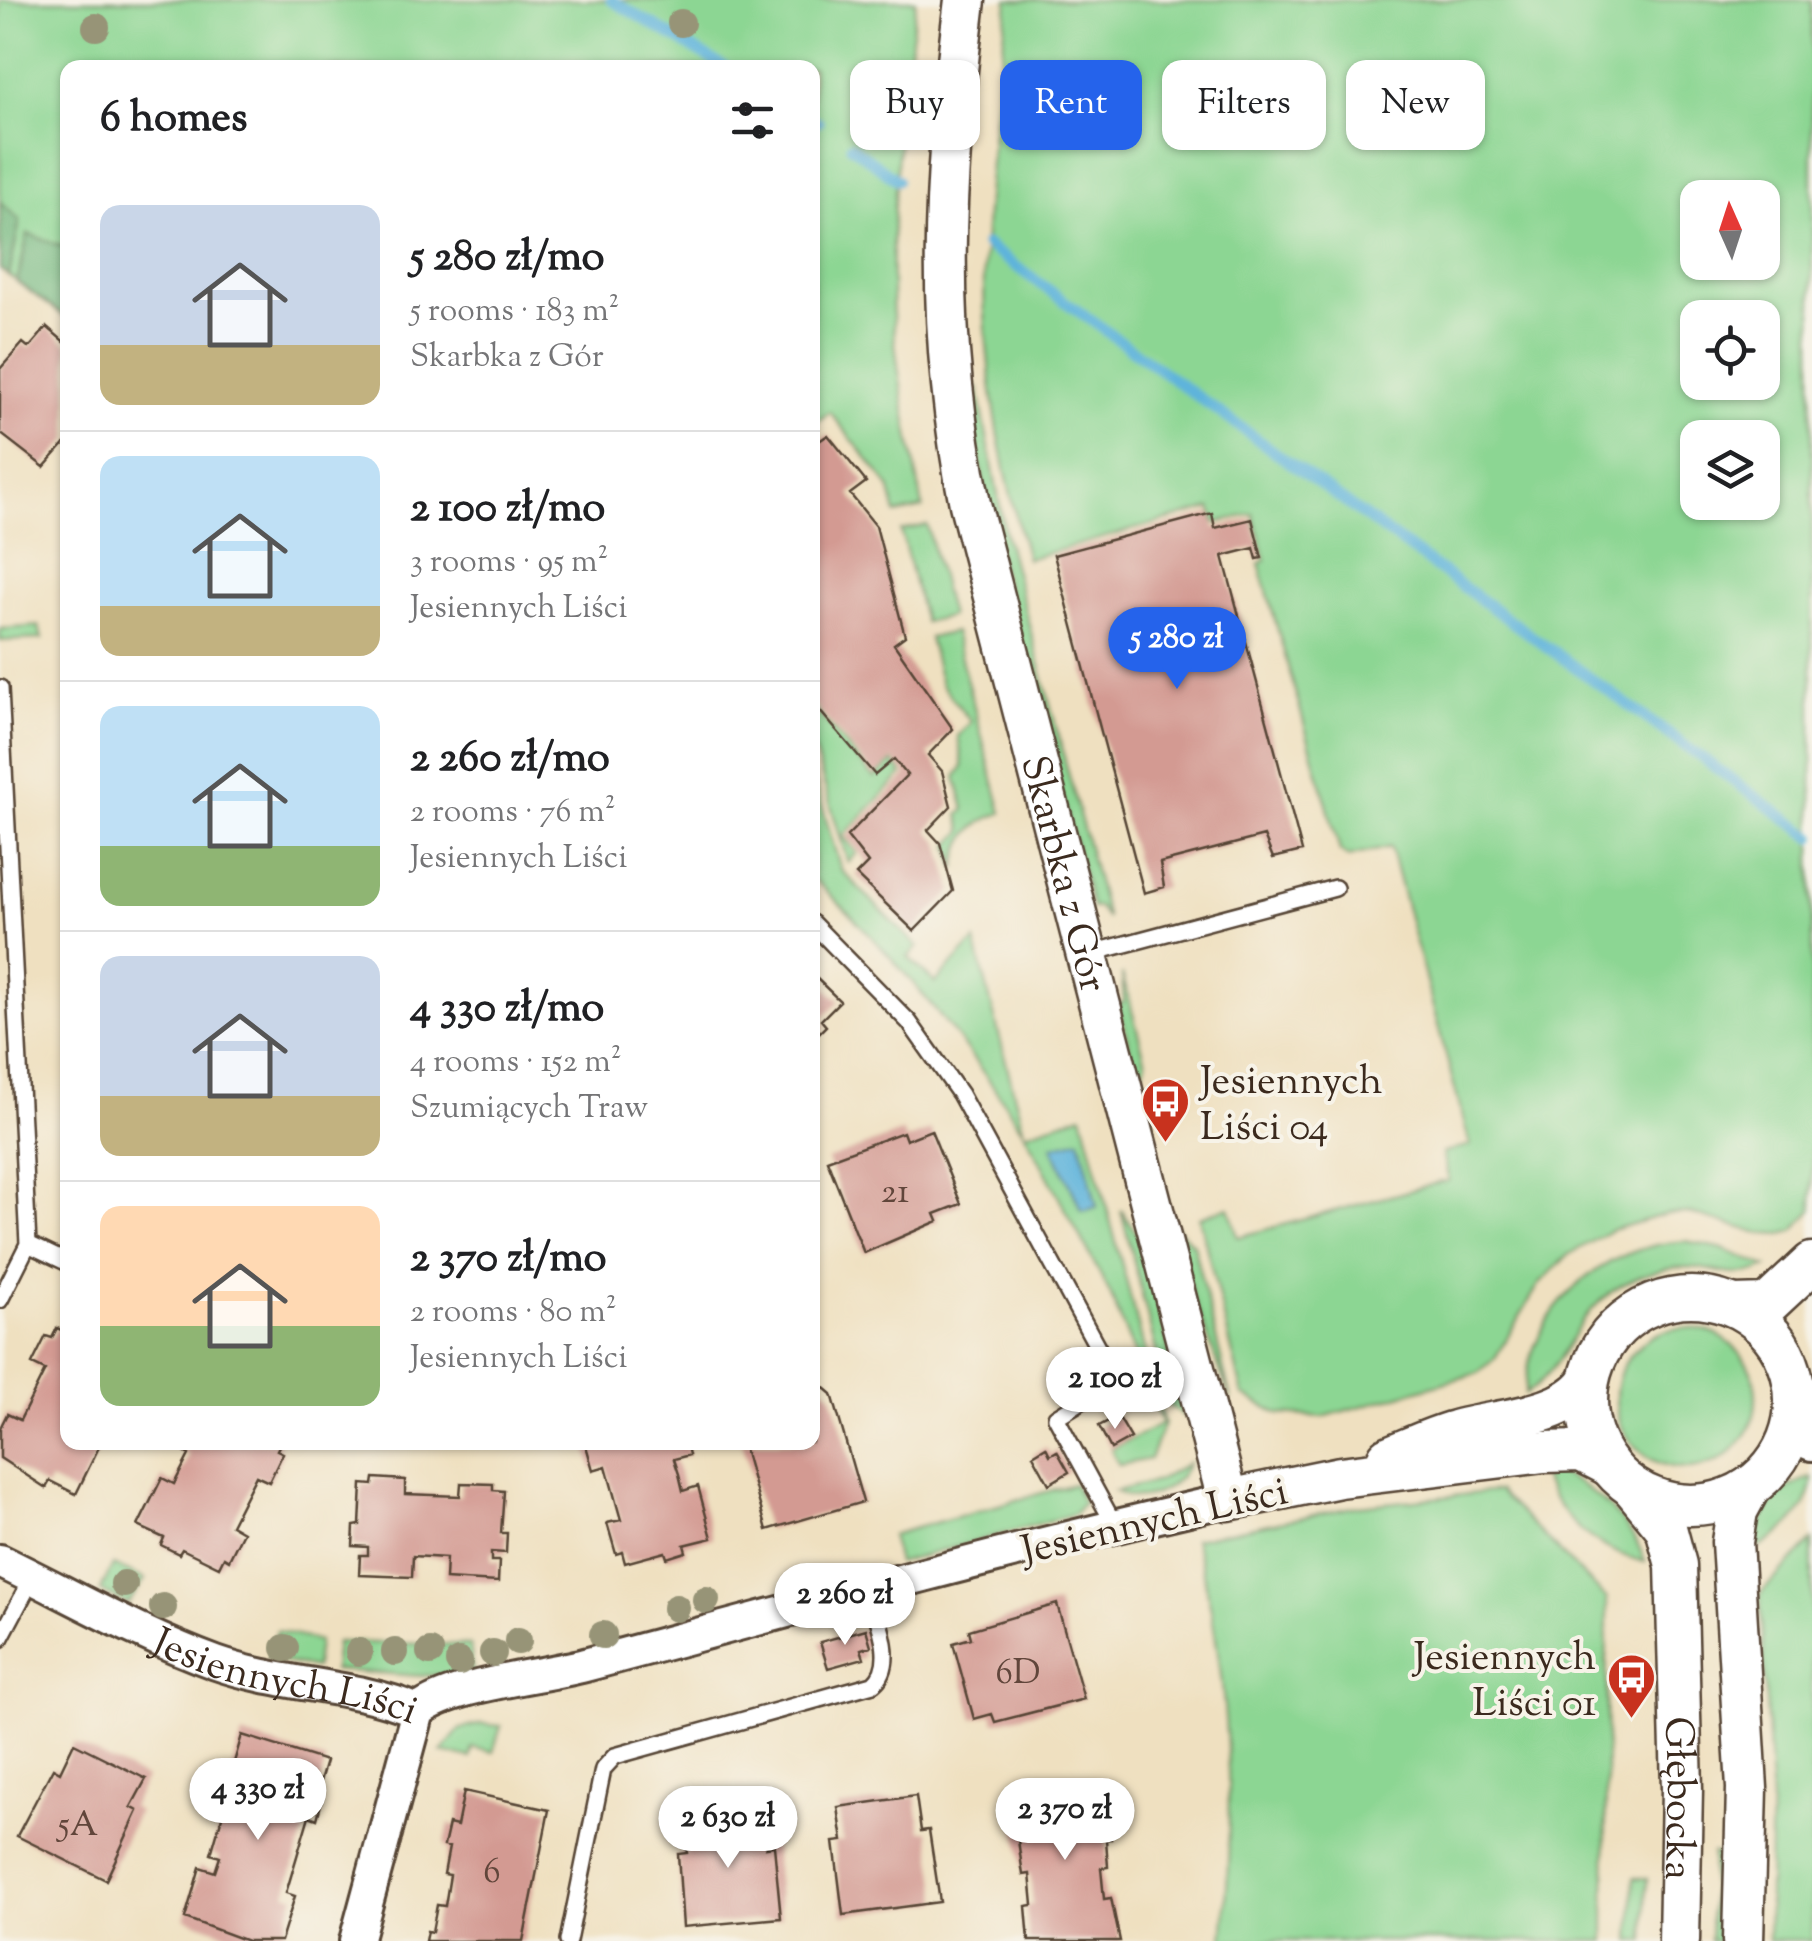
<!DOCTYPE html>
<html lang="en">
<head>
<meta charset="utf-8">
<style>
	:root { --surface:#fff; --page:#f2f2f2; --text:#202124; --muted:#757577; --line:#e0e0e0; --accent:#2563eb }
	body { margin:0; font-family:"Sorts Mill Goudy",serif; background:var(--page); color:var(--text); height:100vh; display:flex; flex-direction:column; font-size:38px; white-space:nowrap }
	* { box-sizing:border-box; margin:0 }
	p { font-size:32px; color:var(--muted) }
	.icon { flex:none; width:55px; height:55px; fill:none; stroke:currentColor; stroke-width:2; stroke-linecap:round; stroke-linejoin:round }
	.map { position:relative; flex:1; overflow:hidden }
	.drawer { position:absolute; left:60px; top:60px; width:760px; height:1390px; display:flex; flex-direction:column; background:var(--surface); border-radius:20px; box-shadow:0 2px 8px #0004 }
	.drawer>* { flex:none }
	.guide { position:absolute; left:850px; top:60px; width:810px; height:90px; display:flex; gap:20px }
	.needle { width:65px; rotate:357deg }
	.controls { position:absolute; left:1680px; top:180px; display:grid; gap:20px }
	.controls a { display:grid; place-items:center; width:100px; height:100px; border-radius:20px; background:var(--surface); box-shadow:0 2px 8px #0004; font-size:50px }
	.price { position:absolute; translate:-50% -85px; padding:0 22px; border-radius:35px; background:#fff; color:#222; font-size:32px; line-height:65px; filter:drop-shadow(0 2px 5px #0008) }
	.price::after { content:''; position:absolute; left:50%; top:60px; width:30px; height:22px; margin-left:-15px; background:inherit; clip-path:polygon(0 0,100% 0,50% 100%) }
	.price.active { background:var(--accent); color:#fff }
	ul { padding:0; list-style:none }
	li { display:flex; align-items:center; gap:30px; height:250px; padding:0 40px }
	li+li { border-top:2px solid var(--line) }
	li span { display:grid; place-items:center; flex:none; width:280px; height:200px; border-radius:20px; color:#555 }
	li>.icon { margin-inline-start:auto }
	span .icon { width:120px; height:120px; fill:#fffc; stroke-width:1 }
	li b { font-size:42px }
	h2 { display:flex; justify-content:space-between; align-items:center; height:120px; padding:0 40px; font-size:42px }
	.tag { padding:0 35px; border-radius:20px; background:var(--surface); box-shadow:0 2px 8px #0004; font-size:35px; line-height:90px }
	.tag.active { background:var(--accent); color:#fff }
	.map>svg:first-child { display:block }
	.green { fill:#8cd693; stroke:#648058; stroke-width:2.5; fill-rule:evenodd }
	.forest { fill:#71b77d; stroke:#56704e; stroke-width:2.5 }
	.water { fill:#5fb4db; stroke:#4d6f7c; stroke-width:2.5 }
	.lines { fill:none; stroke-linecap:round; stroke-linejoin:round }
	.stream { stroke:#5fb4db; stroke-width:11 }
	.building { fill:#d39a92 }
	.service-casing { stroke:#564536; stroke-width:20 }
	.minor-casing { stroke:#564536; stroke-width:38 }
	.tertiary-casing { stroke:#564536; stroke-width:45 }
	.service { stroke:#fff; stroke-width:15 }
	.minor { stroke:#fff; stroke-width:32 }
	.tertiary { stroke:#fff; stroke-width:40 }
	.tree { fill:#979477 }
	.labels { text-anchor:middle; stroke-width:8; stroke-linejoin:round; paint-order:stroke }
	.number-label { font-size:35px; fill:#61463b }
	.street-label { font-size:40px; fill:#3b2a1e; stroke:#f7f3e8 }
	.poi-label { font-size:40px; fill:#3b2a1e; stroke:#f7f3e8; text-anchor:start }
</style>
</head>
<body>
<div class="map">
<svg width="1812" height="1941" viewBox="0 0 1812 1941">
	<rect width="100%" height="100%" fill="#f7f3e8"/>
	<filter id="ink" filterUnits="userSpaceOnUse"><feTurbulence type="fractalNoise" baseFrequency=".01" numOctaves="2"/><feDisplacementMap in="SourceGraphic" scale="20" xChannelSelector="R" yChannelSelector="G"/><feConvolveMatrix kernelMatrix="1 2 1 2 8 2 1 2 1" color-interpolation-filters="sRGB"/></filter>
	<filter id="wash" filterUnits="userSpaceOnUse"><feTurbulence type="fractalNoise" baseFrequency=".0048" numOctaves="4" result="noise"/><feDisplacementMap in="SourceGraphic" scale="40" xChannelSelector="R" yChannelSelector="G"/><feGaussianBlur stdDeviation="2.25" result="paint"/><feColorMatrix in="noise" values="0 0 0 0 0 0 0 0 0 0 0 0 0 0 0 0 0 1.4 0 .05"/><feComposite in="paint" operator="in"/></filter>
	<g filter="url(#wash)">
		<rect width="100%" height="100%" fill="#efe0c0"/>
		<path class="green" d="M0,0H916C903,112 884,229 895,342C901,398 913,453 923,508L896,514L889,486L830,412L813,424L812,68H68L67,318L0,269Z
			M1008,0H1812V1210L1794,1231L1782,1234L1760,1233L1688,1213L1666,1214L1612,1230L1568,1255L1540,1283L1495,1358L1478,1373L1323,1417L1279,1414L1243,1395L1199,1217L1229,1207L1238,1237L1449,1180L1442,1153L1470,1145L1390,847L1348,857L1340,851L1259,563L1266,561L1253,514L1216,523L1211,508L1027,559C1000,462 982,359 984,258C986,172 999,86 1008,0ZM1698,198H1762V262H1698ZM1698,318H1762V382H1698ZM1698,438H1762V502H1698Z
			M965,388L978,389L1006,538L1107,919L1098,907L1092,908L999,560Z
			M927,525L950,616L924,622L901,531Z
			M39,626L42,639L0,641V629Z
			M954,632L1002,813C973,822 959,839 956,869L950,845L963,831L959,815L965,809L956,777L963,767L958,736L971,722L941,684L929,638Z
			M813,707L874,778L893,762L903,774L843,836L857,853L848,863L813,746Z
			M813,775L841,870L918,947L908,957L935,983L975,941L1024,1132C963,1038 894,954 813,878Z
			M1122,974L1146,1062L1139,1083L1118,1004L1124,1002Z
			M1082,1114L1164,1424L1150,1459L1119,1465L1111,1449L1162,1424L1110,1293L1025,1133Z
			M1121,1210L1145,1246L1184,1416L1170,1407Z
			M1176,1227L1193,1244L1231,1400L1193,1298Z
			M1686,1241L1720,1248L1767,1267C1741,1280 1726,1272 1699,1268C1676,1265 1650,1271 1630,1281C1570,1309 1571,1365 1525,1394C1528,1308 1603,1245 1686,1241Z
			M1616 1398a70 70 0 1 1 140 0a70 70 0 1 1-140 0Z
			M1188,1463C1176,1490 1142,1507 1115,1491L1158,1481Z
			M1538,1468C1582,1474 1632,1521 1645,1562C1593,1550 1558,1517 1538,1468Z
			M1812,1478C1812,1510 1783,1534 1757,1549C1755,1515 1780,1485 1812,1478Z
			M1074,1484L1083,1503L1074,1514L898,1563L891,1535Z
			M1498,1491L1607,1599L1605,1941H1223C1235,1816 1230,1660 1194,1539L1358,1506Z
			M1812,1541V1941H1768L1771,1791L1760,1594Z
			M113,1565L145,1579L128,1604L100,1591Z
			M277,1631L318,1641L315,1668L268,1659Z
			M336,1642L470,1645L473,1673L420,1676L333,1670Z
			M482,1724L501,1726L493,1752L473,1748L470,1758L441,1752L460,1729Z
			M1712,1854H1722L1720,1941H1710Z
			M1634,1878H1647L1645,1941H1631Z"/>
		<path class="forest" d="M0,202L20,220L9,276L0,269Z
			M28,234L67,248V318L17,282Z"/>
		<path class="water" d="M1080,1139L1097,1207L1082,1211L1052,1146Z"/>
		<g class="lines">
			<path class="stream" d="M611,0L726,68
				M812,119L818,122
				M851,146L897,180
				M986,245L1812,837"/>
		</g>
		<g id="blocks">
			<path class="building" d="M47,327L68,345V440L44,467L0,433V369L23,343L29,348Z
				M828,435L866,482L850,494L876,526L905,636L894,644L953,729L928,755L942,771L951,806L928,830L940,843L953,891L914,931L856,875L868,863L847,836L907,775L894,759L875,775L813,703L812,446Z
				M1212,513L1215,528L1252,519L1262,558L1257,559L1254,548L1223,556L1302,851L1273,858L1264,836L1160,863L1164,887L1144,893L1054,555Z
				M812,974L840,1001L821,1020L826,1026L812,1040Z
				M931,1130L961,1204L935,1214L938,1221L864,1253L827,1160L903,1132L906,1140Z
				M57,1328L68,1333V1442L99,1447L76,1494L50,1481L46,1488L0,1458V1428L7,1414L20,1420L45,1370L32,1364L46,1336L52,1338Z
				M812,1377L832,1394L863,1502L767,1530L742,1442H812Z
				M1118,1416L1131,1438L1111,1449L1099,1426Z
				M180,1442H281L277,1450L283,1453L269,1482L256,1476L231,1525L243,1532L229,1560L224,1557L219,1567L182,1549L179,1554L161,1545L164,1538L138,1526L162,1478L174,1484L189,1455L177,1448Z
				M585,1442H686L689,1455L674,1459L679,1474L683,1491L698,1486L712,1538L684,1545L686,1552L667,1558L665,1552L625,1563L622,1552L616,1554L607,1523L621,1520L606,1466L593,1470Z
				M1046,1447L1050,1455L1057,1451L1069,1472L1049,1484L1033,1455Z
				M374,1478L405,1480V1494L460,1496L461,1483L493,1484V1490L504,1491L501,1533H507L506,1553L491,1552V1561H499L498,1582L445,1579L446,1558L413,1556L412,1577L359,1575L360,1555H368V1547L353,1546L354,1526L360,1525L362,1484L373,1485Z
				M1057,1604L1084,1699L995,1722L992,1714L974,1719L953,1643L971,1638L969,1630Z
				M866,1629L871,1646L861,1649L864,1658L828,1668L820,1642Z
				M242,1735L326,1761L316,1795L323,1797L317,1819L309,1816L286,1893L295,1896L281,1941H247L185,1918L200,1867L215,1872L220,1857L211,1854L225,1806L234,1809L239,1794L226,1790Z
				M74,1743L146,1779L131,1807L138,1811L106,1880L17,1836L53,1768L60,1772Z
				M1098,1782L1101,1818L1109,1817L1111,1839H1106L1108,1867L1101,1868L1104,1899L1111,1898L1120,1941H1029L1026,1906L1033,1905L1030,1874L1023,1875L1011,1791Z
				M464,1791L549,1810L523,1941H425L427,1931L432,1932L437,1905L445,1906L450,1875L444,1874L449,1847L444,1846L449,1824L457,1826Z
				M916,1796L921,1831L929,1830L940,1902L843,1915L834,1842L843,1841L838,1807Z
				M763,1811L766,1847L774,1846L781,1918L683,1927L678,1854L687,1853L683,1818Z"/>
		</g>
	</g>
	<g filter="url(#ink)">
		<use href="#blocks" fill-opacity="0" stroke="#564536" stroke-width="2.5"/>
		<g class="lines">
			<defs>
				<path id="service" d="M0,688L28,1244L0,1300
					M812,923L909,1022L960,1094L1105,1361L1103,1388L1056,1417L1114,1524
					M1088,954L1335,888
					M28,1244L68,1263
					M0,1639L33,1577
					M568,1941L603,1769L615,1756L873,1684C899,1663 876,1616 868,1589"/>
				<g id="minor">
					<path d="M1789,1434L1812,1444"/>
					<path id="s1" d="M0,1561C70,1595 142,1636 216,1663C281,1686 354,1684 418,1711"/>
					<path d="M418,1711C452,1684 539,1677 585,1665C799,1608 1012,1549 1228,1500"/>
					<path d="M356,1941L418,1711"/>
				</g>
				<g id="tertiary">
					<path id="s2" d="M965,0C943,178 934,327 970,504L1228,1500L1340,1477L1544,1452L1581,1451L1608,1465"/>
					<circle cx="1691" cy="1401" r="104"/>
					<path d="M1735,1306L1767,1305L1812,1263"/>
					<path d="M1388,1457C1410,1448 1432,1437 1455,1431C1495,1419 1562,1419 1588,1382"/>
					<path id="s3" d="M1634,1489L1666,1528L1676,1565L1682,1789L1679,1941"/>
					<path d="M1743,1941L1747,1788L1732,1542L1737,1511L1750,1487"/>
				</g>
			</defs>
			<use href="#service" class="service-casing"/>
			<use href="#minor" class="minor-casing"/>
			<use href="#tertiary" class="tertiary-casing"/>
			<use href="#service" class="service"/>
			<use href="#minor" class="minor"/>
			<use href="#tertiary" class="tertiary"/>
		</g>
		<g class="tree">
			<circle cx="681" cy="23" r="14"/>
			<circle cx="96" cy="27" r="14"/>
			<circle cx="124" cy="1584" r="14"/>
			<circle cx="706" cy="1600" r="14"/>
			<circle cx="163" cy="1607" r="14"/>
			<circle cx="676" cy="1608" r="14"/>
			<circle cx="603" cy="1635" r="14"/>
			<circle cx="518" cy="1641" r="14"/>
			<circle cx="285" cy="1648" r="14"/>
			<circle cx="359" cy="1652" r="14"/>
			<circle cx="395" cy="1652" r="14"/>
			<circle cx="430" cy="1652" r="14"/>
			<circle cx="493" cy="1653" r="14"/>
			<circle cx="459" cy="1662" r="14"/>
		</g>
	</g>
	<defs>
		<symbol id="bus-pin" viewBox="-11 -11 22 30"><path d="M0 17L-7.5 6A9.5 9.5 0 1 1 7.5 6Z" fill="#c8321e" stroke="#f7f3e8"/><path d="M-5-6H5V4H4V6H2V4H-2V6H-4V4H-5ZM-3.5-4V0h7V-4ZM-3.5 1.2v1.5H-2V1.2ZM2 1.2v1.5H3.5V1.2Z" fill="#fff"/></symbol>
	</defs>
	<g fill-rule="evenodd">
		<use href="#bus-pin" x="1138" y="1074" width="55" height="75"/>
		<use href="#bus-pin" x="1604" y="1650" width="55" height="75"/>
	</g>
	<g class="labels">
		<g class="number-label">
			<text x="895" y="1202">21</text>
			<text x="1018" y="1683">6D</text>
			<text x="78" y="1835">5A</text>
			<text x="492" y="1882">6</text>
		</g>
		<g class="street-label">
			<text dy="14" stroke="none"><textPath href="#s2" startOffset="888">Skarbka z Gór</textPath></text>
			<text transform="translate(1154 1519) rotate(-13)" y="14">Jesiennych Liści</text>
			<text dy="14" stroke="none"><textPath href="#s1" startOffset="310">Jesiennych Liści</textPath></text>
			<text dy="14" stroke="none"><textPath href="#s3" startOffset="322">Głębocka</textPath></text>
		</g>
		<g class="poi-label">
			<text x="1200" y="1093">Jesiennych<tspan x="1200" dy="46">Liści 04</tspan></text>
			<text x="1596" y="1669" text-anchor="end">Jesiennych<tspan x="1596" dy="46">Liści 01</tspan></text>
		</g>
	</g>
</svg>
<div class="controls">
<a><svg class="needle" viewBox="-14 -14 28 28"><path d="M0-13l5 13h-10z" fill="#e53935"/><path d="M0 13l5-13h-10z" fill="#757577"/></svg></a>
<a><svg class="icon" aria-label="locate" viewBox="0 0 24 24"><circle cx="12" cy="12" r="6"/><path d="M12 2v4M12 18v4M2 12h4M18 12h4"/></svg></a>
<a><svg class="icon" aria-label="layers" viewBox="0 0 24 24"><path d="M12 4l9 5-9 5-9-5zM3 14l9 5 9-5"/></svg></a>
</div>
<b class="price active" style="left:1177px;top:692px">5 280 zł</b>
<b class="price" style="left:1115px;top:1432px">2 100 zł</b>
<b class="price" style="left:845px;top:1648px">2 260 zł</b>
<b class="price" style="left:258px;top:1843px">4 330 zł</b>
<b class="price" style="left:1065px;top:1863px">2 370 zł</b>
<b class="price" style="left:728px;top:1871px">2 630 zł</b>
<div class="guide">
<a class="tag">Buy</a>
<a class="tag active">Rent</a>
<a class="tag">Filters</a>
<a class="tag">New</a>
</div>
<section class="drawer">
<h2>6 homes<svg class="icon" aria-label="filters" viewBox="0 0 24 24"><path d="M4 7h16M4 17h16"/><circle cx="9" cy="7" r="2"/><circle cx="15" cy="17" r="2"/></svg></h2>
<ul>
<li><span style="background:linear-gradient(#c9d6e8 70%,#c2b280 0)"><svg class="icon" aria-label="home" viewBox="0 0 24 24"><path d="M3 11l9-7 9 7M6 9v11h12V9"/></svg></span><div><b>5 280 zł/mo</b><p>5 rooms · 183 m²</p><p>Skarbka z Gór</p></div></li>
<li><span style="background:linear-gradient(#bfe0f5 75%,#c2b280 0)"><svg class="icon" aria-label="home" viewBox="0 0 24 24"><path d="M3 11l9-7 9 7M6 9v11h12V9"/></svg></span><div><b>2 100 zł/mo</b><p>3 rooms · 95 m²</p><p>Jesiennych Liści</p></div></li>
<li><span style="background:linear-gradient(#bfe0f5 70%,#8fb573 0)"><svg class="icon" aria-label="home" viewBox="0 0 24 24"><path d="M3 11l9-7 9 7M6 9v11h12V9"/></svg></span><div><b>2 260 zł/mo</b><p>2 rooms · 76 m²</p><p>Jesiennych Liści</p></div></li>
<li><span style="background:linear-gradient(#c9d6e8 70%,#c2b280 0)"><svg class="icon" aria-label="home" viewBox="0 0 24 24"><path d="M3 11l9-7 9 7M6 9v11h12V9"/></svg></span><div><b>4 330 zł/mo</b><p>4 rooms · 152 m²</p><p>Szumiących Traw</p></div></li>
<li><span style="background:linear-gradient(#ffd9b3 60%,#8fb573 0)"><svg class="icon" aria-label="home" viewBox="0 0 24 24"><path d="M3 11l9-7 9 7M6 9v11h12V9"/></svg></span><div><b>2 370 zł/mo</b><p>2 rooms · 80 m²</p><p>Jesiennych Liści</p></div></li>
</ul>
</section>
</div>
</body>
</html>
